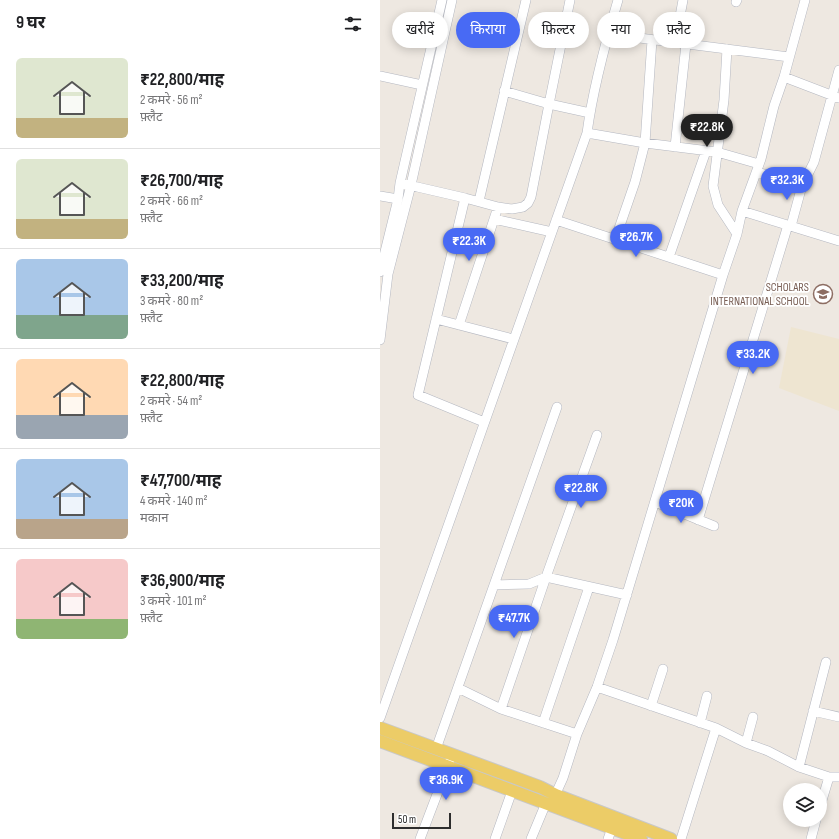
<!DOCTYPE html>
<html lang="hi">
<head>
<meta charset="utf-8">
<style>
	:root { --surface:#fff; --page:#f6f6f6; --text:#202124; --muted:#757577; --line:#e0e0e0; --accent:#486af4 }
	body { margin:0; font-family:"Sofia Sans Condensed","Noto Sans Devanagari",sans-serif; background:var(--page); color:var(--text); height:100vh; display:flex; flex-direction:column; font-size:15px; white-space:nowrap }
	* { box-sizing:border-box; margin:0 }
	p { font-size:13px; color:var(--muted) }
	.icon { flex:none; width:22px; height:22px; fill:none; stroke:currentColor; stroke-width:2; stroke-linecap:round; stroke-linejoin:round }
	.map { position:relative; flex:1; overflow:hidden }
	.sheet { display:flex; flex-direction:column; background:var(--surface); width:380px }
	.sheet>* { flex:none }
	.banner { position:absolute; left:12px; top:12px; width:380px; height:36px; display:flex; gap:8px }
	.tools { position:absolute; left:403px; top:783px; display:grid; gap:8px }
	.tools a { display:grid; place-items:center; width:44px; height:44px; border-radius:50%; background:var(--surface); box-shadow:0 2px 10px #0003; font-size:20px }
	.scale { position:absolute; left:12px; bottom:10px; width:59px; box-sizing:border-box; padding-left:4px; border:2px solid #2d2d2d; border-top:0; font-size:11px; line-height:14px; white-space:nowrap; color:#2d2d2d; -webkit-text-stroke:3px #fff; paint-order:stroke }
	.price { position:absolute; translate:-50% -34px; padding:0 9px; border-radius:14px; background:var(--accent); color:#fff; font-size:13px; line-height:26px; filter:drop-shadow(0 1px 2px #0008) }
	.price::after { content:''; position:absolute; left:50%; top:24px; width:12px; height:9px; margin-left:-6px; background:inherit; clip-path:polygon(0 0,100% 0,50% 100%) }
	.price.selected { background:#222; color:#fff }
	ul { padding:0; list-style:none }
	li { display:flex; align-items:center; gap:12px; height:100px; padding:0 16px }
	li+li { border-top:1px solid var(--line) }
	li span { display:grid; place-items:center; flex:none; width:112px; height:80px; border-radius:6px; color:#555 }
	li>.icon { margin-inline-start:auto }
	span .icon { width:48px; height:48px; fill:#fffc; stroke-width:1 }
	li b { font-size:17px }
	h2 { display:flex; justify-content:space-between; align-items:center; height:48px; padding:0 16px; font-size:17px }
	.pill { padding:0 14px; border-radius:18px; background:var(--surface); box-shadow:0 2px 10px #0003; font-size:14px; line-height:36px }
	.pill.selected { background:var(--accent); color:#fff }
	main { display:flex; flex:1; min-height:0 }
	.map>svg:first-child { display:block }
	.education { fill:#eee5d1 }
	.lines { fill:none; stroke-linecap:round; stroke-linejoin:round }
	.minor-casing { stroke:#b4b7c0; stroke-width:10 }
	.major-casing { stroke:#c8c8c8; stroke-width:14 }
	.minor { stroke:#fff; stroke-width:9 }
	.major { stroke:#eccc67; stroke-width:12 }
	.labels { text-anchor:middle; stroke-width:3.5; stroke-linejoin:round; paint-order:stroke }
	.education-label { font-size:12px; fill:#785e54; stroke:#fff; text-anchor:end }
</style>
</head>
<body>
<main>
<section class="sheet">
<h2>9 घर<svg class="icon" aria-label="filters" viewBox="0 0 24 24"><path d="M4 7h16M4 17h16"/><circle cx="9" cy="7" r="2"/><circle cx="15" cy="17" r="2"/></svg></h2>
<ul>
<li><span style="background:linear-gradient(#dfe7d0 75%,#c2b280 0)"><svg class="icon" aria-label="home" viewBox="0 0 24 24"><path d="M3 11l9-7 9 7M6 9v11h12V9"/></svg></span><div><b>₹22,800/माह</b><p>2 कमरे · 56 m²</p><p>फ़्लैट</p></div></li>
<li><span style="background:linear-gradient(#dfe7d0 75%,#c2b280 0)"><svg class="icon" aria-label="home" viewBox="0 0 24 24"><path d="M3 11l9-7 9 7M6 9v11h12V9"/></svg></span><div><b>₹26,700/माह</b><p>2 कमरे · 66 m²</p><p>फ़्लैट</p></div></li>
<li><span style="background:linear-gradient(#a9c7e8 70%,#7fa58c 0)"><svg class="icon" aria-label="home" viewBox="0 0 24 24"><path d="M3 11l9-7 9 7M6 9v11h12V9"/></svg></span><div><b>₹33,200/माह</b><p>3 कमरे · 80 m²</p><p>फ़्लैट</p></div></li>
<li><span style="background:linear-gradient(#ffd9b3 70%,#9aa5b1 0)"><svg class="icon" aria-label="home" viewBox="0 0 24 24"><path d="M3 11l9-7 9 7M6 9v11h12V9"/></svg></span><div><b>₹22,800/माह</b><p>2 कमरे · 54 m²</p><p>फ़्लैट</p></div></li>
<li><span style="background:linear-gradient(#a9c7e8 75%,#b9a48a 0)"><svg class="icon" aria-label="home" viewBox="0 0 24 24"><path d="M3 11l9-7 9 7M6 9v11h12V9"/></svg></span><div><b>₹47,700/माह</b><p>4 कमरे · 140 m²</p><p>मकान</p></div></li>
<li><span style="background:linear-gradient(#f6c9c9 75%,#8fb573 0)"><svg class="icon" aria-label="home" viewBox="0 0 24 24"><path d="M3 11l9-7 9 7M6 9v11h12V9"/></svg></span><div><b>₹36,900/माह</b><p>3 कमरे · 101 m²</p><p>फ़्लैट</p></div></li>
</ul>
</section>
<div class="map">
<svg width="459" height="839" viewBox="0 0 459 839">
	<rect width="100%" height="100%" fill="#eee8e1"/>
	<path class="education" d="M411,327L459,339V411L399,388Z"/>
	<g class="lines">
		<defs>
			<path id="minor" d="M190,0L169,104L210,113
				M356,2L357,0
				M228,34L409,57
				M295,43L303,0
				M347,49L344,100L333,186L338,205L357,234
				M0,76L42,85
				M404,77L459,98
				M207,133L265,143L337,152L379,164
				M295,147L306,44
				M377,172L416,183H420L426,178L434,162L459,70
				M20,183L85,198L118,207L132,209L143,207L148,203L151,197L169,104L124,91
				M0,196L18,199
				M85,198L38,395L104,422
				M99,201L146,0
				M362,211L459,241
				M114,219L172,232
				M176,220L343,275
				M411,226L423,182
				M235,240L255,182L265,143L272,40
				M289,257L326,151
				M0,272L18,199L20,183L62,0
				M56,319L133,339
				M79,325L118,207
				M0,340L8,274L31,185L72,0
				M275,502L334,526
				M318,520L408,225
				M114,585L149,584L166,577L247,595
				M446,662L419,767L449,777H459
				M217,687L336,728L366,743L388,751L419,767
				M78,688L121,709L197,734
				M271,706L283,669
				M121,709L166,577L217,435
				M433,711L459,717
				M0,718L207,133C213,88 225,44 238,0
				M163,723L209,587
				M320,723L327,696
				M366,743L373,717
				M56,749L177,407
				M173,800L183,778L197,734L217,687L233,640L343,275L357,234L362,211L381,159L394,106L404,77L425,0
				M440,807L449,777
				M40,839L72,755
				M115,839L132,791
				M151,839L166,803
				M228,839L232,828
				M301,839L336,728
				M431,839L436,820"/>
			<path id="major" d="M0,728L160,787L176,795L291,839
				M0,741L261,839"/>
		</defs>
		<use href="#minor" class="minor-casing"/>
		<use href="#major" class="major-casing"/>
		<use href="#minor" class="minor"/>
		<use href="#major" class="major"/>
	</g>
	<defs>
		<symbol id="school-ring" viewBox="-11 -11 22 22"><circle r="9.5" fill="#fff" stroke="#8d6e63" stroke-width="1.5"/><path d="M0-5L7-2L0 1L-7-2ZM-4 1L0 2.5L4 1V4Q0 6-4 4Z" fill="#8d6e63"/></symbol>
	</defs>
	<g fill-rule="evenodd">
		<use href="#school-ring" x="432" y="283" width="22" height="22"/>
	</g>
	<g class="labels">
		<g class="education-label">
			<text x="429" y="291">SCHOLARS<tspan x="429" dy="14">INTERNATIONAL SCHOOL</tspan></text>
		</g>
	</g>
</svg>
<div class="tools">
<a><svg class="icon" aria-label="layers" viewBox="0 0 24 24"><path d="M12 4l9 5-9 5-9-5zM3 14l9 5 9-5"/></svg></a>
</div>
<div class="scale">50 m</div>
<b class="price selected" style="left:327px;top:148px">₹22.8K</b>
<b class="price" style="left:407px;top:201px">₹32.3K</b>
<b class="price" style="left:256px;top:258px">₹26.7K</b>
<b class="price" style="left:89px;top:262px">₹22.3K</b>
<b class="price" style="left:373px;top:375px">₹33.2K</b>
<b class="price" style="left:201px;top:509px">₹22.8K</b>
<b class="price" style="left:301px;top:524px">₹20K</b>
<b class="price" style="left:134px;top:639px">₹47.7K</b>
<b class="price" style="left:66px;top:801px">₹36.9K</b>
<div class="banner">
<a class="pill">खरीदें</a>
<a class="pill selected">किराया</a>
<a class="pill">फ़िल्टर</a>
<a class="pill">नया</a>
<a class="pill">फ़्लैट</a>
</div>
</div>
</main>
</body>
</html>
